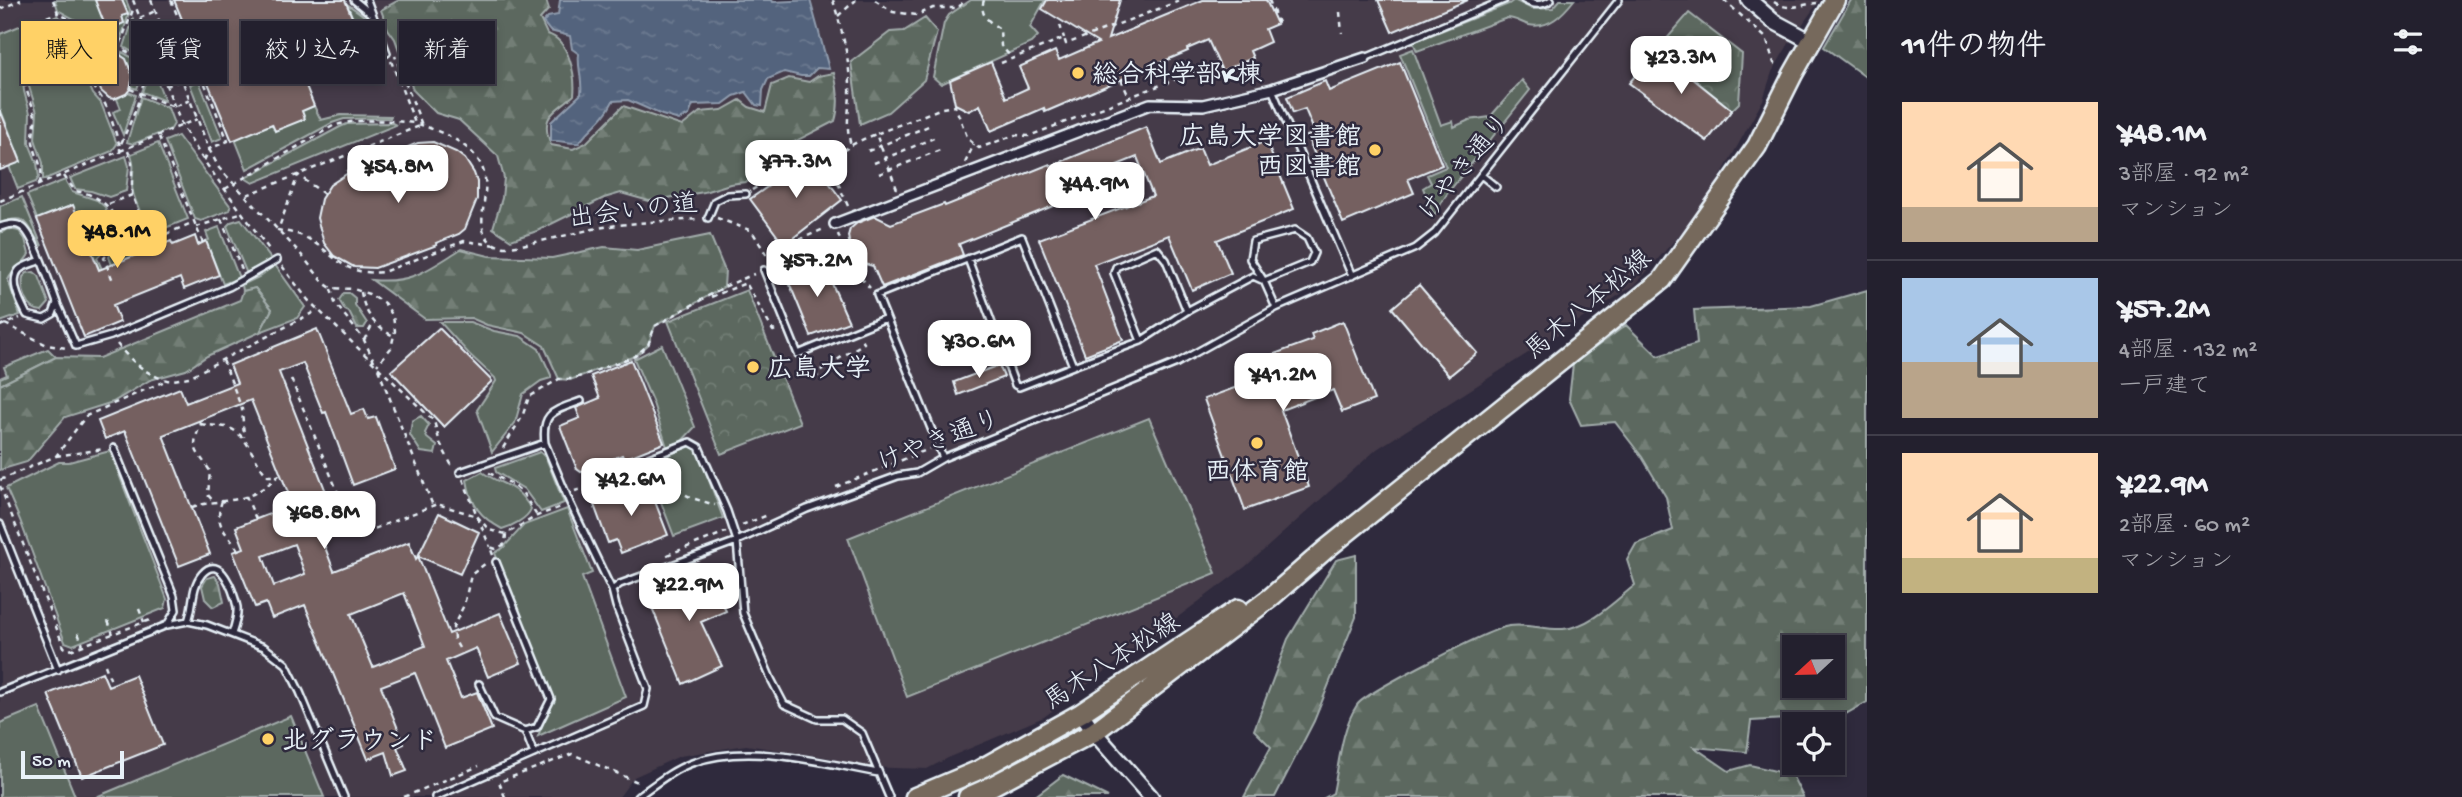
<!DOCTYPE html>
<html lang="ja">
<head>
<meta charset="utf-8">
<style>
	:root { --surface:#23202e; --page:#2b2836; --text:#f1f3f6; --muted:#a3a3aa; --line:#403e4a; --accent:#ffd166 }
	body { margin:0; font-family:"Gochi Hand","Klee One",sans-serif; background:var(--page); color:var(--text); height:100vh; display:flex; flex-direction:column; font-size:26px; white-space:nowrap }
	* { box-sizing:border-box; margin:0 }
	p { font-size:23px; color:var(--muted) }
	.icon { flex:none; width:38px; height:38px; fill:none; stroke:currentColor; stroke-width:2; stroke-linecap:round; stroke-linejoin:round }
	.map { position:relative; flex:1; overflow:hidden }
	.details { display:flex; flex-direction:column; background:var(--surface); width:595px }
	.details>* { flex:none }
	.hud { position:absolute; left:21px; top:21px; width:665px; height:63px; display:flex; gap:14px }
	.needle { width:46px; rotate:248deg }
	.controls { position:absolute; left:1782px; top:635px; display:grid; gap:14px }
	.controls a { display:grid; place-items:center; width:63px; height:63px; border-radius:0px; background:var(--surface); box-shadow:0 4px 10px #0003,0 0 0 2px var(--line); font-size:35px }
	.scale { position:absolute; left:21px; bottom:18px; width:103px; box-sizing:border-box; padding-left:7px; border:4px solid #e8f1f8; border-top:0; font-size:19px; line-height:24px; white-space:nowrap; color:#e8f1f8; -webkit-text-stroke:5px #2f2a3d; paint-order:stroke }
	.price { position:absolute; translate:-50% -60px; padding:0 16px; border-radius:14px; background:#fff; color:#222; font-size:23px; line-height:46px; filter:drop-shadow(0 2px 4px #0008) }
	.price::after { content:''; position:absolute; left:50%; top:42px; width:21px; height:16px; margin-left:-10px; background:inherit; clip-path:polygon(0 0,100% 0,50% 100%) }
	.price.selected { background:var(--accent); color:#111 }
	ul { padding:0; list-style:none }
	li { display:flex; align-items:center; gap:21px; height:175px; padding:0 35px }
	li+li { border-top:2px solid var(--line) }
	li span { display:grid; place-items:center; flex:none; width:196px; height:140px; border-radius:0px; color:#555 }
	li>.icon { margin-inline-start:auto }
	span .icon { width:84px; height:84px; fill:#fffc; stroke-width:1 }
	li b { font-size:30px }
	h2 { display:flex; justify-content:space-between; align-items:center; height:84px; padding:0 35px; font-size:30px }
	.tag { padding:0 24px; border-radius:0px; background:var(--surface); box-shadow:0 4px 10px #0003,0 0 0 2px var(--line); font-size:24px; line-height:63px }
	.tag.selected { background:var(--accent); color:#111 }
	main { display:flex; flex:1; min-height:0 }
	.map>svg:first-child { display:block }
	.built { fill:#443a48 }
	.green { fill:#5b685e; stroke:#a2acab; stroke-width:2 }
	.forest { fill:url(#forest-firs); stroke:#a2acab; stroke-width:2; fill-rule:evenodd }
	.park { fill:url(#park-crowns); stroke:#a2acab; stroke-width:2 }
	.water { fill:url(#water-ripples); stroke:#8f9cae; stroke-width:2 }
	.building { fill:#746161; stroke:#e8f1f8; stroke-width:2; fill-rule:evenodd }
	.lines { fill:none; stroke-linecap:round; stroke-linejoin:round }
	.service-casing { stroke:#e8f1f8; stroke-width:10 }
	.pedestrian-casing { stroke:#e8f1f8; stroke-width:14 }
	.tertiary-casing { stroke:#e8f1f8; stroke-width:19 }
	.primary-casing { stroke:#e8f1f8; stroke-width:23 }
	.path { stroke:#e8f1f8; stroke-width:2.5; stroke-dasharray:5 5; stroke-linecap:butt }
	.service { stroke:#2f2a3d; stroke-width:5 }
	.pedestrian { stroke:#2f2a3d; stroke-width:9 }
	.tertiary { stroke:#2f2a3d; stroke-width:14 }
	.primary { stroke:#76695c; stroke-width:18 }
	.poi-dot { fill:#ffd166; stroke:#2f2a3d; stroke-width:2.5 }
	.labels { text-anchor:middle; stroke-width:5; stroke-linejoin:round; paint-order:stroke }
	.poi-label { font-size:26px; font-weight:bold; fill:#e8f1f8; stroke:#2f2a3d; text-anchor:start }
	.street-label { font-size:26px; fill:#e8f1f8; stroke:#2f2a3d }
</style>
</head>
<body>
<main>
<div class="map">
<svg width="1867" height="797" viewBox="0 0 1867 797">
	<defs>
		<pattern id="forest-firs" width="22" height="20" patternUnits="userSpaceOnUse" patternTransform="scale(1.75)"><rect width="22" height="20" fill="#5b685e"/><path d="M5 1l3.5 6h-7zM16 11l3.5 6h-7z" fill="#737e76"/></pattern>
		<pattern id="park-crowns" width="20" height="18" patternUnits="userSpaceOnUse" patternTransform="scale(1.75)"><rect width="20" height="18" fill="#5b685e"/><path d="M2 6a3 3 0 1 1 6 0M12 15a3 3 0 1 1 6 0" fill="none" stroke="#737e76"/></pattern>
		<pattern id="water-ripples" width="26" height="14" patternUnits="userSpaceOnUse" patternTransform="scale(1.75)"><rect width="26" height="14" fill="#53637d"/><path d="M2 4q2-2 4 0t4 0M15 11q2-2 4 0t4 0" fill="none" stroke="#6c7a90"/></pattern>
	</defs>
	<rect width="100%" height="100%" fill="#2f2a3d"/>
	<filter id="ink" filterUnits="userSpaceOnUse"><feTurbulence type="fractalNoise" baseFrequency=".0143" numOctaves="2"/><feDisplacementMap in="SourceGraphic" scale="14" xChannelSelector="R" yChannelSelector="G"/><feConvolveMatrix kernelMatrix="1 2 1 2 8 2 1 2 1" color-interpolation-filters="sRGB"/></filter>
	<g filter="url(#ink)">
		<path class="built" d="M0,0H1820L1791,40L1772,72L1763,100L1703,208L1635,285L1377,449L1245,567L1044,717L952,756L927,769L860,767L830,758L746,745L680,756L634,777L619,797H0Z"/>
		<path class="green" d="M55,0H126L130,10L120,42L117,43L58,10Z
			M971,0H1045L1030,27L1038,36L1031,43L941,84L933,77L944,23L949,15Z
			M1514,0L1532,9L1553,8L1560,0H1574C1563,14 1549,29 1529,25C1521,23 1516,18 1507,18L1417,51L1413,42L1509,4Z
			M347,4C360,13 374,19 374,37L362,41Z
			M57,16L117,49L116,53L99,56L94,67L85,66L87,80L93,94L101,103L117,144L112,151L43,180V163L35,139L37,112L26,77L30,55L38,36L40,24Z
			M133,19L147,53L139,56L124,47Z
			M32,21L33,33L26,49L22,72L24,91L30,113L29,143L37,163L39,177L36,182L18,189L9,166L21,161L0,108V34Z
			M1413,49L1441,125L1453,121L1454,127L1469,120L1490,117L1522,80L1530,90L1447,194L1434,215L1423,188L1431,183L1427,175L1446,167L1400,54Z
			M122,52C144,64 145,65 137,89L131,87L132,70L121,55Z
			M154,73L165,101L142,92L148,75Z
			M199,81L222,138L212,142L190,84Z
			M128,92L136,95L123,135L113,112L121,109L117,99Z
			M141,97L168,108L174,124L171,129L133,144L127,142Z
			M314,106L321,120L341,115L391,116L390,118L344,119L332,123L247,169L235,139L272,124L275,131L302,111Z
			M392,123L396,125L253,183L245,178L340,127L347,124Z
			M178,136L231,207L230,210L201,221L195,219L165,141Z
			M158,143L188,219L165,228L156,221L142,216C138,206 131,194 132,183C133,171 135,166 131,154Z
			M126,156L129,166L126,191L109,197L91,191L75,189L70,178Z
			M65,180L72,192L97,200L105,207L114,232L109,246L97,258L108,283L105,284L73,205L37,219L27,195Z
			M22,197L42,246C27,229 31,211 0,223V206Z
			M241,219L271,259L247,274L227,226L231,222Z
			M138,222L154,228L166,244L112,265L109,257L119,242V230Z
			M219,227L239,278L223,284L206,241L209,240L206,232Z
			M9,229L19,231L25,239L29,254C24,265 14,267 8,280L20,315L0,322V233Z
			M275,265L305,307L297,318L260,332L272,309L255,288L243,291L242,285L259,277Z
			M34,272L39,276L49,303L42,311C27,311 21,290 23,277L27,273Z
			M440,322H470L494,331L520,336L539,349L551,375V378L541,381L523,394L515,423L492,452L477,410L496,381L495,378L469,354Z
			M662,345L695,427L681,442L667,447L653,403L634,359Z
			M48,349L56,357L0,385V378L7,375L4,367Z
			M1149,418L1216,573L907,697L848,538Z
			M690,446L697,448L723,518L674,536L648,468L649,463Z
			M110,451L167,599L165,608L73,645L65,642L20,520L6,488L59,462H69Z
			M540,452L546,458L564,503L541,512L524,489L496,472L495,468Z
			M482,472C504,487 516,483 531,509C527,519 512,526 502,529C480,517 471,505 467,480Z
			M567,509L592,573L582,577L626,697L538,736L552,701L495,553L503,548L524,525Z
			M39,707L75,796L0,797V723Z
			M291,716L324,797H96Z"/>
		<path class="forest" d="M399,0H546L549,9L540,19L547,34C569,39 576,76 574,95C554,113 539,115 551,145L573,149L586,143L623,106L682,126L700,112L722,110L740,100L749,107L765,112L772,85L789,78L809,82L818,76L834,73C838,89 840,105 835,121L788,145L789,161L784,168L761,180L730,184L704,192L649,201L621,193L604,198L537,231L511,240L493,228L502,198L504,178L498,156L459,120L436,113L413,90L395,39L388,29L381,10Z
			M1851,0H1867V78L1824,47Z
			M925,18L937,32L924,80L888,112L860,124L851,62L890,32L904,31Z
			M710,235L725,271L724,287L655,326L648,345L635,356L570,380L559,379L544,346L524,333L487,325L471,318L425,319L372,280C412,284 429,269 461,249L489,256L552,258L604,247L637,250Z
			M255,288L272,309L260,332L207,356L186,370L150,380L113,402L65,417L27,462L0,470V385L56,357L99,358L240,300L243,291Z
			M1867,290V702L1828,724H1807L1786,719L1751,721L1747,752L1694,747L1729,771L1750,765L1792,775L1803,797H1326L1333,793C1339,765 1341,729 1357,705C1366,692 1490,629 1509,626C1526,623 1545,630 1563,629C1590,627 1615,601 1635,585L1627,560L1636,544L1673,530L1666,497L1642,457L1615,422L1581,425L1569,399L1573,364L1626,325L1658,356L1697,344L1694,310L1811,306ZM1794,648H1832V686H1794Z
			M344,293H349L355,298V305L367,323L364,328H357L349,312L345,310L339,300Z
			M421,416L429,425L425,433L427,438L437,446L435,454L421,452L410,435L412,421Z
			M1356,555V617L1314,721L1275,797H1244L1271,747L1254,730L1288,639L1336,560Z
			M215,576L220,583L224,602L213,607L205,599L202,586L207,578Z
			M1063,775L1108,797H1034Z"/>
		<path class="park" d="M1689,13L1742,54L1739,103L1732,110L1657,50Z
			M747,290L800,423L721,454L668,321Z"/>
		<path class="water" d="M560,0H772L773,2L810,0L829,69L817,68L809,76H801L784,72L768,79L763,90L762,106L756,105L746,92L734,96L723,104L693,105L689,115L679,120L662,115L628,100L613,101C602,123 592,125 579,143C569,144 561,140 551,141V122L581,94C583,79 577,67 579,54L572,49L570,36L550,31L543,22L548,17L558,15Z"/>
		<path class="building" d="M95,0H122L128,14L122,16L124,23L117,26L120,34L110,38Z
			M174,0H345L362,41L299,68L314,106L302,111L305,119L275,131L272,124L232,141Z
			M1047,0H1120L1108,39L1203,0H1266L1277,24L1265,29L1270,42L1250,51L1253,58L1222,71L1208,40L1187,49L1188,51L1045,112L1044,108L991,131L980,105L969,111L955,104L950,80L991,62L1006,98L1028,88L1019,67L1055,51L1059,60L1098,43L1042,9Z
			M1378,0H1468L1392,32Z
			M1657,50L1732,110L1707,141L1629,83Z
			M114,51L126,59L133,77L130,89L126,94L114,99L109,98L101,91L93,70L99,56Z
			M1400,62L1442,165L1408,179L1414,193L1343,223L1307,136L1315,133L1305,109L1293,113L1287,97L1325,81L1329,91Z
			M0,110L21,162L0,170Z
			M1146,127L1161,164L1200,148L1207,165L1266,141L1294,209L1217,240L1231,273L1192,290L1169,235L1094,264L1123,340L1085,355L1039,239L1153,196L1137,157L1117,165L1124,180L1080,198L1074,183L1053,192L1058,204L959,244L963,255L882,287L873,266L861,263L851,252L848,236L850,229L857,223L875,216L891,224L944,204L945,206L1050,164L1051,166Z
			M433,142L456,152L465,159L474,173L477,182V199L465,229L459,234L436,243L437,245L375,268L354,267L334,256L324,243L317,218L321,199L330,185L348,173L347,171L361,165L360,162L382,153L384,160L409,149L408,147L418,143Z
			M810,157L842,200L784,245L750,199Z
			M73,205L99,270L171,241L173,245L195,236L198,245L206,241L219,275L184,289L180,278L113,305L120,322L84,337L37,219Z
			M822,261L849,322L811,336L786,275Z
			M1419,285L1477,353L1449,376L1392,308Z
			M1343,321L1374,400L1342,412L1333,390L1281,410L1309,487L1245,510L1204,399L1273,374L1266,357L1313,340L1311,334Z
			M439,328L492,381L444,427L391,371Z
			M317,329L351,414L364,409L368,419L376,417L395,469L353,485L326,412L323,413L303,363L279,372L330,502L311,510L334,571L409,542L416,559L418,556L449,634L500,613L521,663L488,677L476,648L446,661L461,698L477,692L492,729L445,748L415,673L381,686L404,744L397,747L407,771L393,776L386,752L368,759L305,605L272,618L266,603L255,607L233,552L244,548L236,527L293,505L251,400L163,435L210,554L179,566L125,431L105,439L98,421L180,388L186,403L237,383L230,365ZM294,544L305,574L274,586L263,556ZM404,593L425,646L373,667L351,614Z
			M631,360L664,443L624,459L622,455L581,472L577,469L560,426L580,418L576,408L600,398L591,376Z
			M999,365L1004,377L958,395L954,382Z
			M647,481L668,535L621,553L616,540L608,543L593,502Z
			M439,513L479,532L460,574L418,556Z
			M708,569L726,611L701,622L722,666L683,684L647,595Z
			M102,672L108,686L135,675L163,745L82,777L48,694Z"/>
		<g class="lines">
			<defs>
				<path id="service" d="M354,0L370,13
					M367,0L387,53
					M1524,0C1534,6 1542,6 1551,0
					M1365,58L1504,0
					M1272,89L1352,276
					M1481,175L1496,187
					M708,218L715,201L727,195L746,194
					M0,227C7,225 15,222 22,227C34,234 51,287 57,303L53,314L44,319L27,315C21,303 9,282 19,270C24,265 35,263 41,260
					M764,270L798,354L886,318
					M57,303L76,346L111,336L229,287L277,260
					M1187,311L1141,341L1114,273L1116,267L1157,249L1166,260L1187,311L1253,276L1264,281L1310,262L1314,253L1307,238L1295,230L1253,241L1250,259L1264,281L1276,308
					M1073,366L1141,341
					M545,443C541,411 555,411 581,401
					M114,448L174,596L176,610L167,625
					M943,458L877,295L1022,237L1073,366L1019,387L1015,385L968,259
					M623,468L690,442L699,447L727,511L737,541L743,613L771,679L784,704L817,719H842L862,733L889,797
					M0,524L58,670
					M496,562L551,699L537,727L525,731
					M612,590L620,584L737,541L807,509L898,476L917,473L943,458L1177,363L1276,308L1416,248L1435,233L1619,0
					M188,621C194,606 191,587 202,574C221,552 234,593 237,607C238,616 235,625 232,634
					M479,684L495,718L525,731L534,754
					M0,692L167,625L188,621L207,625L264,647L286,664L300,692L344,797
					M435,797L644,706L648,689L616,606L612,590L570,503L545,443L460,472
					M637,797C654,785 672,770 692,763C747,742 823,763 879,773"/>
				<path id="pedestrian" d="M835,224L1150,104L1203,105L1272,89L1365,58"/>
				<path id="tertiary" d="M1749,0L1773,21L1812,42
					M1081,713L1094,732L1151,797"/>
				<path id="primary" d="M915,797L979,770L1081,713L1238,609
					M968,797L986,789L1094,732L1270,598L1325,550L1662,280L1757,146L1793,74L1835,0"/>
			</defs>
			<use href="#service" class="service-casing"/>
			<use href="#pedestrian" class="pedestrian-casing"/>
			<use href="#tertiary" class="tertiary-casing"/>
			<use href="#primary" class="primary-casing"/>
			<path class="path" d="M53,0L58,13L149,64
				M133,0L182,126L204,161L271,252
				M151,0L209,149L219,168L299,252L324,283L331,288L353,289L369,294L384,303L393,316L395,331L391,348L377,365
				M171,0L228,141L209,149L204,161
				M833,0C841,28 849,55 850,85C851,107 844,122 851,145
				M875,0L893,12L917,15L933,8H958L965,0
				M984,0C979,15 988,21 1000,29L1001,46L1013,59
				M1269,0L1278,23
				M1724,0L1766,38L1774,63L1779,65
				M1774,2C1789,12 1802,4 1817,3
				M0,9L21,0
				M1340,12L1342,33
				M838,16L856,0
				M140,18L155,11
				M1060,25L1064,38
				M147,37L163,31
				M117,53L134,7
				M391,61L415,123C437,130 470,142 481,165C496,193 465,234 499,246C510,249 525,244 536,242C561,237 585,230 610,226C639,222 670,221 700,219
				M1001,63L1064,38L1066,44L1182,0
				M149,64L193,46
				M88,67C89,85 96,88 104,102C111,115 115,132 120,146
				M1121,79L1129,97
				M166,86L182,80
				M130,89L174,107L190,100
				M159,137L203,243
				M128,151L132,162V195
				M868,151L931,125
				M120,153V146L136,109L149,64
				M874,163L936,137
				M965,163L974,144
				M879,174L940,150
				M64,176L75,191C111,195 132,230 104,258L113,281
				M39,184C46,170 35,156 33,142C32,133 36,124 35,116C33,103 25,92 25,79C24,59 40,40 35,21L58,13
				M225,189L333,126C358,118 388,120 414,123
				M897,189L876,134L942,108L955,106L968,139L979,148L1015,135L1029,136L1197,71
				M752,190L812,154L823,153L836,157
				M324,194L298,175L278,230C286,232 297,233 305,237C337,254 340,276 383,272L464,241L495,245
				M247,195L422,125L395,56
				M0,201L197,119
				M109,204L132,195L141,218L117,227
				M848,206C827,161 830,152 876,134
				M141,218L159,227L166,234L194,222
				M717,218L752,231L766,254L826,228
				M221,219L242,270
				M196,227L243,212
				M838,234L848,262L870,288
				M282,266L308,300L434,421L440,443L452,466
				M331,289L335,303L364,340L375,363
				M361,292C364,312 375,328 394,336
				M711,297L746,283L773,331L779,329
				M5,324L47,345L67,348
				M0,326L20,318
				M364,340L374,322
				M117,344C128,358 147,376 167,380C173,381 182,378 189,377L318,310
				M223,360L242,409L244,437
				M378,369L433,506
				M818,377L816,373L864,343L861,339
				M291,379L356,536L437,504L477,516L490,547
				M199,421L201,424C189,450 197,450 210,471L208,495L214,502
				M201,424C210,426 221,425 229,428C249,435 253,462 268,476H278
				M503,448L522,417L529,397L559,379H573L635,356L648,345L655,326L724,287L754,274
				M56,456L104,449
				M489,473L512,484L522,492L537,516
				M463,479L477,516L489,530L506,534L537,516L561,507
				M0,480L56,456L86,416L167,380
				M0,486L64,647L70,650L150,620
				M620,487L649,480L660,482L692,498L715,505
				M836,487L929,449
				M575,491L600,482L612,481L621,491
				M246,496L256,519
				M222,501C213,526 227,532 238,550
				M192,507C207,502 221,502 237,499C254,496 268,486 280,474
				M742,525L768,515
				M493,555L490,547L496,549L505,544L506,534
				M667,555L726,532
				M139,609L144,622
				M108,621L113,634
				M78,633L83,645
				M459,648L454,639L453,627L464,605L471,575L486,563
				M105,665L112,684
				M404,797L479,766
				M505,797L499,782L572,754L640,783"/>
			<use href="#service" class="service"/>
			<use href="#pedestrian" class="pedestrian"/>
			<use href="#tertiary" class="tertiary"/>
			<use href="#primary" class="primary"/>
		</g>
	</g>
	<g class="poi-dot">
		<circle cx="1078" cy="73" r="7"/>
		<circle cx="1375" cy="150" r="7"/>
		<circle cx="753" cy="367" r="7"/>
		<circle cx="1257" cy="443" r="7"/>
		<circle cx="268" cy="739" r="7"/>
	</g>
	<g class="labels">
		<g class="poi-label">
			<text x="1092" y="82">総合科学部K棟</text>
			<text x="1361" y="144" text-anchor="end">広島大学図書館<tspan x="1361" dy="30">西図書館</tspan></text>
			<text x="767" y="376">広島大学</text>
			<text x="1257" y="479" text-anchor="middle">西体育館</text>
			<text x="282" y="748">北グラウンド</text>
		</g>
		<g class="street-label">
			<text transform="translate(1463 166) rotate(-51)" y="9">けやき通り</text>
			<text transform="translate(633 209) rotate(-7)" y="9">出会いの道</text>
			<text transform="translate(1587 303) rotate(-40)" y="9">馬木八本松線</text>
			<text transform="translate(938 439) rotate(-21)" y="9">けやき通り</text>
			<text transform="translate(1111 660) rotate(-33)" y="9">馬木八本松線</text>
		</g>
	</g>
</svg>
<div class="controls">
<a><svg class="needle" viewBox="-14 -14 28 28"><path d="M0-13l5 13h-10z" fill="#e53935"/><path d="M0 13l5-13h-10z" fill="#a3a3aa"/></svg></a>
<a><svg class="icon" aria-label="locate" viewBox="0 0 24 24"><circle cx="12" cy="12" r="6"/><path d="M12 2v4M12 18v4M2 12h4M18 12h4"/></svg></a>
</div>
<div class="scale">50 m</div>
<b class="price" style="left:1681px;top:96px">¥23.3M</b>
<b class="price" style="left:796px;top:200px">¥77.3M</b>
<b class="price" style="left:398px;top:205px">¥54.8M</b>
<b class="price" style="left:1095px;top:222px">¥44.9M</b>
<b class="price selected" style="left:117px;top:270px">¥48.1M</b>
<b class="price" style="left:817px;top:299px">¥57.2M</b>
<b class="price" style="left:979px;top:380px">¥30.6M</b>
<b class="price" style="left:1283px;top:413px">¥41.2M</b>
<b class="price" style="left:631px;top:518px">¥42.6M</b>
<b class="price" style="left:324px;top:551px">¥68.8M</b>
<b class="price" style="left:689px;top:623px">¥22.9M</b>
<div class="hud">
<a class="tag selected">購入</a>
<a class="tag">賃貸</a>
<a class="tag">絞り込み</a>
<a class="tag">新着</a>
</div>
</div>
<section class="details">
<h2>11件の物件<svg class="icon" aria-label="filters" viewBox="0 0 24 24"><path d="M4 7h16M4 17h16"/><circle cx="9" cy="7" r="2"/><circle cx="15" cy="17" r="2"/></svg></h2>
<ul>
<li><span style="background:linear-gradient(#ffd9b3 75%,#b9a48a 0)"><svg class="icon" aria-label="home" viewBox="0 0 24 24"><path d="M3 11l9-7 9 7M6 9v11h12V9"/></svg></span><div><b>¥48.1M</b><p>3部屋 · 92 m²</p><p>マンション</p></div></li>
<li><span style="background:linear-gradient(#a9c7e8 60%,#b9a48a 0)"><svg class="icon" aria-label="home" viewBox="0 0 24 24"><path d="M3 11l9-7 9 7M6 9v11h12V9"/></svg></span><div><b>¥57.2M</b><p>4部屋 · 132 m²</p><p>一戸建て</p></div></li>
<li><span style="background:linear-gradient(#ffd9b3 75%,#c2b280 0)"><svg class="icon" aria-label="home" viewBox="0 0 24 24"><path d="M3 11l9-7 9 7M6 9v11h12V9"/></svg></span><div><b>¥22.9M</b><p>2部屋 · 60 m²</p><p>マンション</p></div></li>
</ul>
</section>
</main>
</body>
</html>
